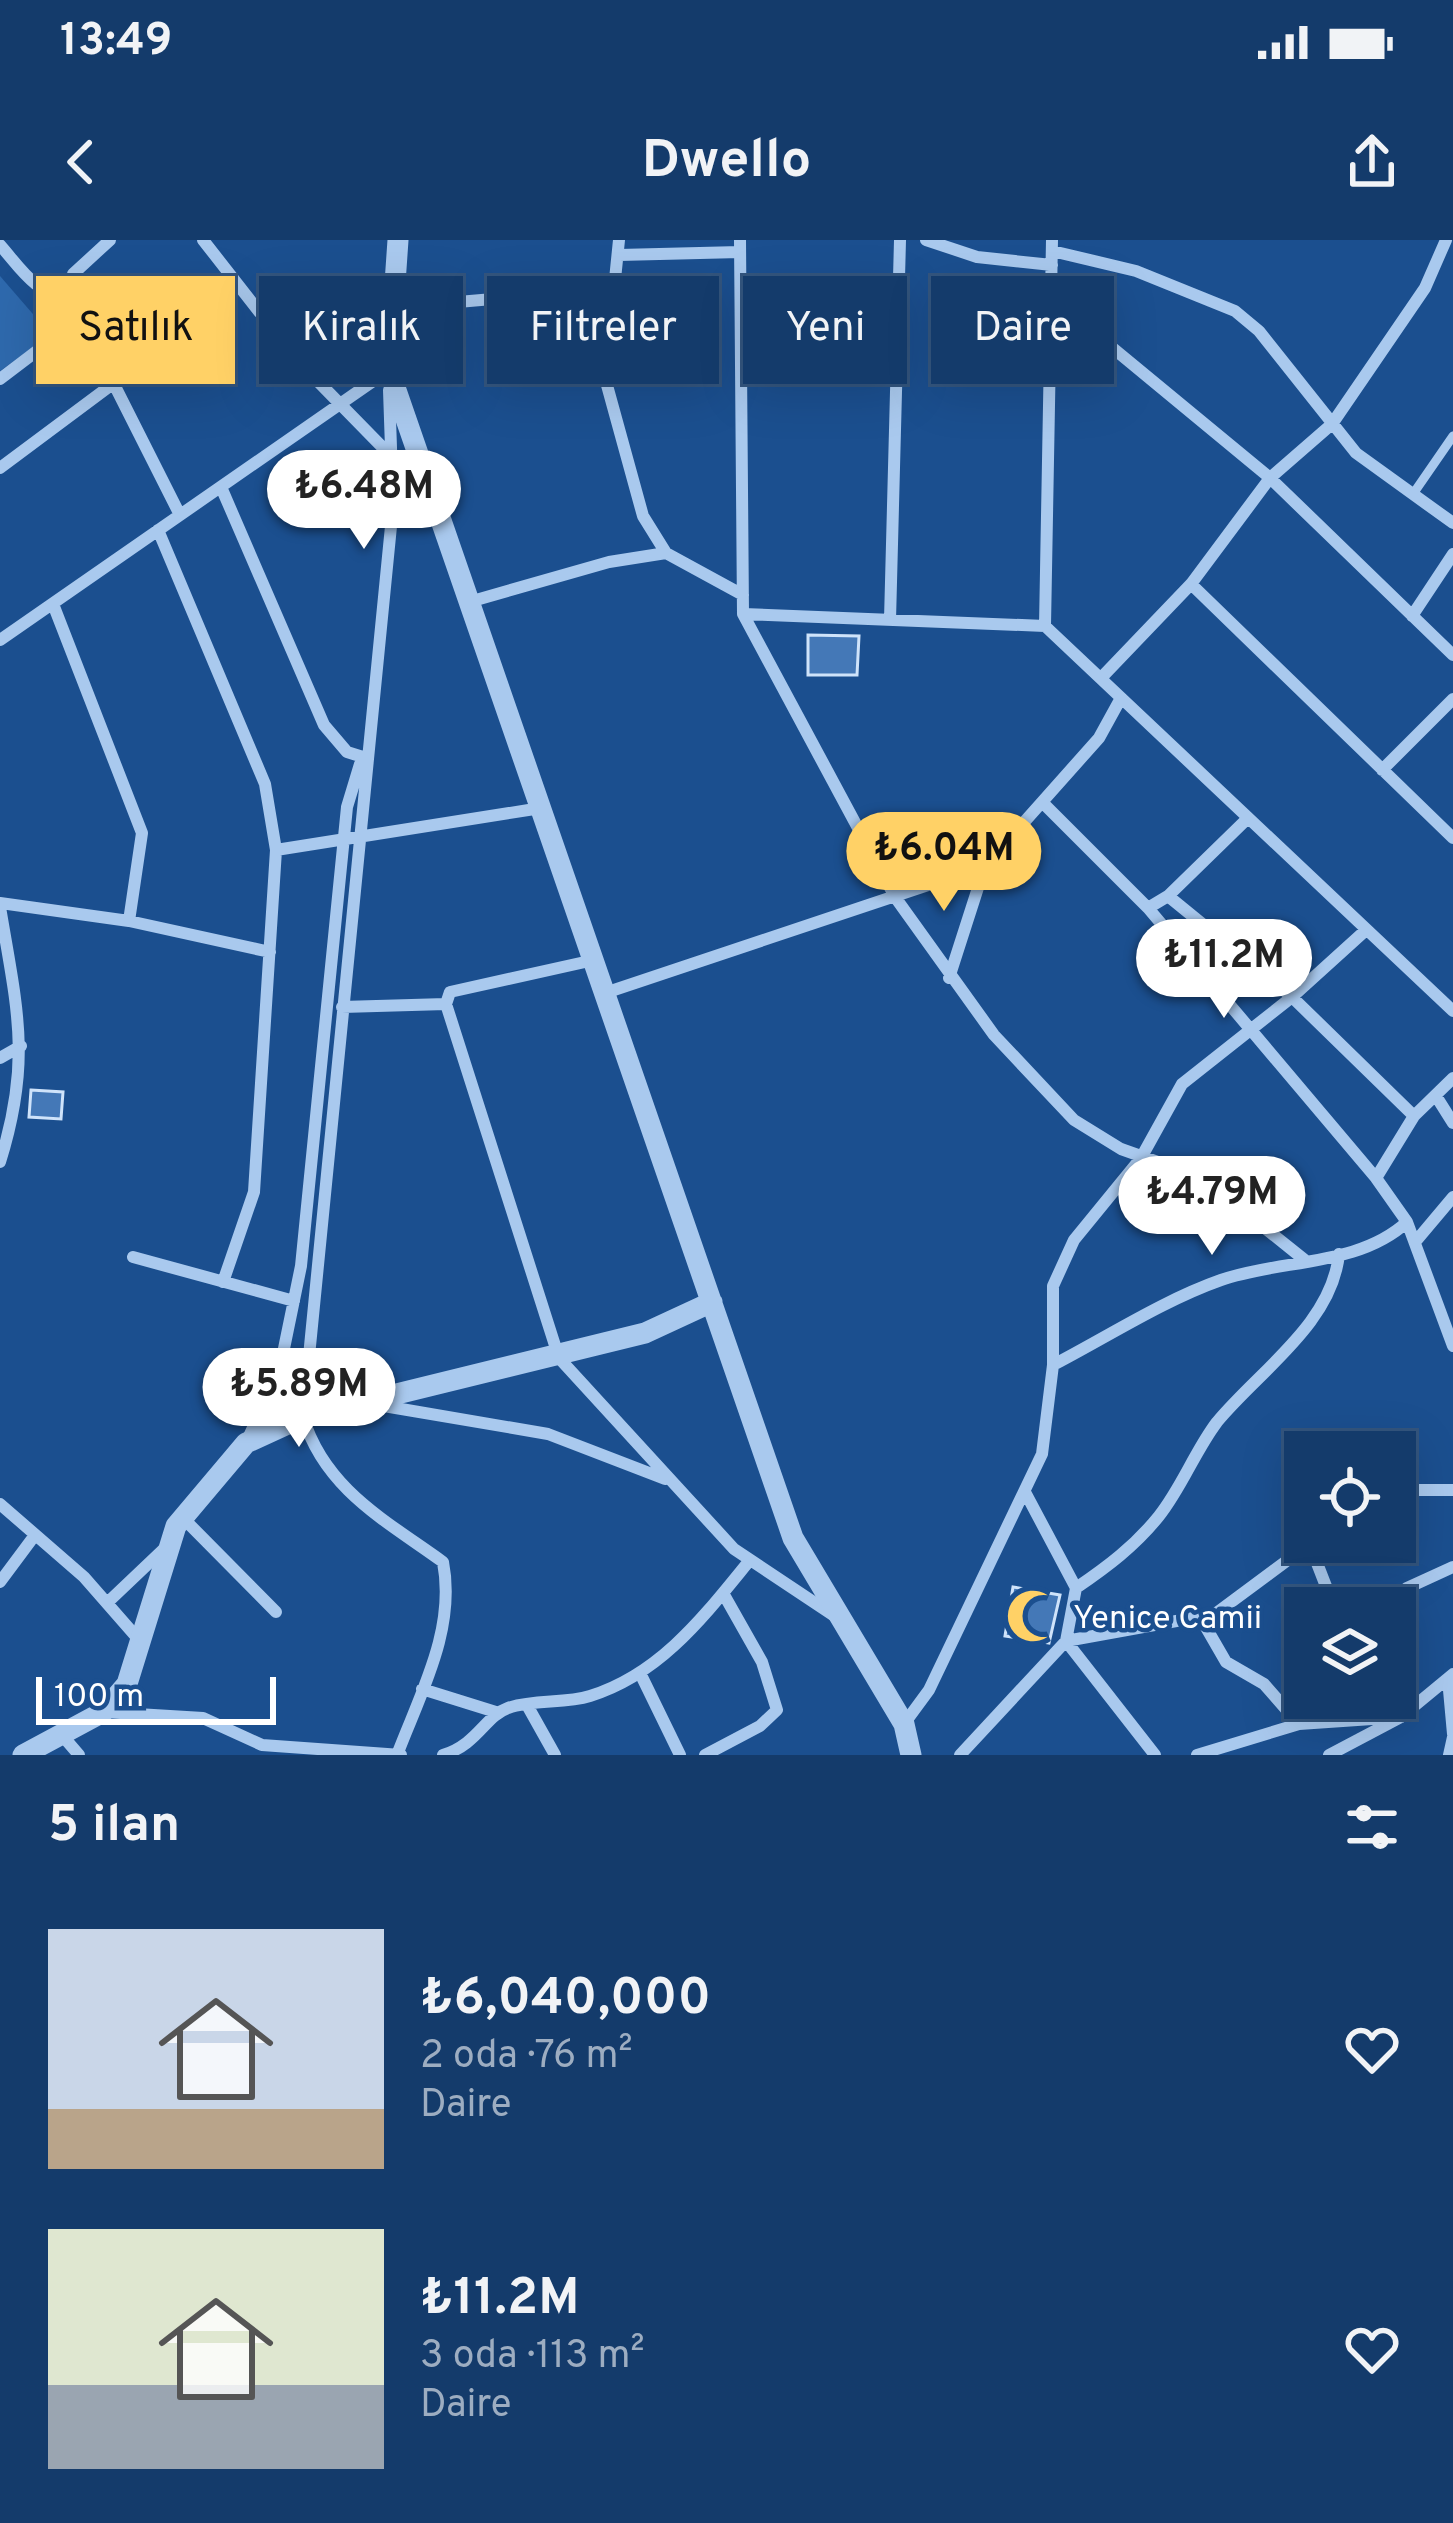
<!DOCTYPE html>
<html lang="tr">
<head>
<meta charset="utf-8">
<style>
	:root { --surface:#143b6b; --page:#1d4271; --text:#f1f3f6; --muted:#9dadc1; --line:#33557e; --accent:#ffd166 }
	body { margin:0; font-family:Overpass,sans-serif; background:var(--page); color:var(--text); height:100vh; display:flex; flex-direction:column; font-size:45px; white-space:nowrap }
	* { box-sizing:border-box; margin:0 }
	p { font-size:39px; color:var(--muted) }
	.icon { flex:none; width:66px; height:66px; fill:none; stroke:currentColor; stroke-width:2; stroke-linecap:round; stroke-linejoin:round }
	.map { position:relative; height:1515px; overflow:hidden }
	.details { display:flex; flex-direction:column; background:var(--surface); flex:1 }
	.details>* { flex:none }
	.top-card { position:absolute; left:36px; top:36px; width:1383px; height:108px; display:flex; gap:24px }
	.tools { position:absolute; left:1284px; top:1191px; display:grid; gap:24px }
	.tools a { display:grid; place-items:center; width:132px; height:132px; border-radius:0px; background:var(--surface); box-shadow:0 12px 48px #0002,0 0 0 3px var(--line); font-size:60px }
	.scale { position:absolute; left:36px; bottom:30px; width:240px; box-sizing:border-box; padding-left:12px; border:6px solid #fff; border-top:0; font-size:33px; line-height:42px; white-space:nowrap; color:#fff; -webkit-text-stroke:9px #1b4f8f; paint-order:stroke }
	.price { position:absolute; translate:-50% -102px; padding:0 27px; border-radius:42px; background:#fff; color:#222; font-size:39px; line-height:78px; filter:drop-shadow(0 3px 6px #0008) }
	.price::after { content:''; position:absolute; left:50%; top:72px; width:36px; height:27px; margin-left:-18px; background:inherit; clip-path:polygon(0 0,100% 0,50% 100%) }
	.price.on { background:var(--accent); color:#111 }
	ul { padding:0; list-style:none }
	li { display:flex; align-items:center; gap:36px; height:300px; padding:0 48px }
	li span { display:grid; place-items:center; flex:none; width:336px; height:240px; border-radius:0px; color:#555 }
	li>.icon { margin-inline-start:auto }
	span .icon { width:144px; height:144px; fill:#fffc; stroke-width:1 }
	li b { font-size:51px }
	h2 { display:flex; justify-content:space-between; align-items:center; height:144px; padding:0 48px; font-size:51px }
	.pill { padding:0 42px; border-radius:0px; background:var(--surface); box-shadow:0 12px 48px #0002,0 0 0 3px var(--line); font-size:42px; line-height:108px }
	.pill.on { background:var(--accent); color:#111 }
	.status { display:flex; justify-content:space-between; align-items:center; height:84px; padding:0 60px; background:var(--surface); direction:ltr }
	.status svg { height:33px; fill:currentColor }
	header { display:flex; justify-content:space-between; align-items:center; height:156px; padding:0 48px; background:var(--surface); font-size:54px; font-weight:700 }
	.map>svg:first-child { display:block }
	.green { fill:#2e69ad }
	.building { fill:#4478b7; stroke:#cfe3fa; stroke-width:3 }
	.lines { fill:none; stroke-linecap:round; stroke-linejoin:round }
	.service { stroke:#a9c9ee; stroke-width:9 }
	.minor { stroke:#a9c9ee; stroke-width:12 }
	.tertiary { stroke:#a9c9ee; stroke-width:21 }
	.labels { text-anchor:middle; stroke-width:9; stroke-linejoin:round; paint-order:stroke }
	.poi-label { font-size:33px; fill:#fff; stroke:#1b4f8f; text-anchor:start }
</style>
</head>
<body>
<div class="status"><b>13:49</b><svg viewBox="0 0 49 12"><path d="M0 12V9h3v3zM5 12V6h3v6zM10 12V3h3v9zM15 12V0h3v12zM26 1h20v11H26zM47 4h2v5h-2z"/></svg></div>
<header><svg class="icon" aria-label="back" viewBox="0 0 24 24"><path d="M15 5l-7 7 7 7"/></svg>Dwello<svg class="icon" aria-label="share" viewBox="0 0 24 24"><path d="M12 15V3M7 8l5-5 5 5M5 13v7h14v-7"/></svg></header>
<div class="map">
<svg width="1453" height="1515" viewBox="0 0 1453 1515">
	<rect width="100%" height="100%" fill="#1b4f8f"/>
	<path class="green" d="M0,36L45,88L40,102L0,131Z"/>
	<path class="building" d="M808,395L859,396L857,435H808Z
		M31,850L63,852L61,879L29,877Z
		M1013,1347L1060,1355L1049,1403L1005,1396Z"/>
	<g class="lines">
		<path class="service" d="M1413,254L1453,196"/>
		<path class="minor" d="M110,0L73,34L70,57L180,275
			M203,0L297,120L391,216
			M619,0L605,138L643,276L666,313L743,355
			M740,0L743,374L895,657L994,795L1074,880L1121,909L1183,931L1235,964L1306,1021
			M926,0L977,17L1052,25
			M0,5C22,30 35,54 70,57
			M1052,11L1136,31L1235,71L1259,91L1356,213L1453,283
			M619,15L740,12
			M1051,57L1270,238L1453,415
			M392,76L435,64L618,48
			M0,139L79,79
			M389,150L393,266L303,1177C325,1249 385,1280 443,1322C456,1389 421,1452 397,1515
			M0,228L114,143
			M221,247L324,485L347,512L363,517
			M158,290L265,544L276,610L254,952L223,1042
			M1191,344L1453,598
			M469,362L609,322L666,313
			M53,364L142,593L129,681
			M743,374L1045,386L1453,771
			M1412,376L1453,314
			M890,380L900,0
			M1045,386L1052,0
			M0,400L389,130
			M1101,438L1191,344L1270,238L1332,184L1425,48L1446,0
			M1382,530L1453,459
			M1043,563L1148,668L1376,938
			M276,610L541,568
			M1168,656L1292,757L1414,876
			M0,663L129,681L270,712
			M0,667C17,769 32,820 0,922
			M1148,668L1168,656L1248,578
			M949,738L985,626
			M605,753L985,626L1099,498L1121,458
			M446,764L450,752L594,720
			M342,767L446,764L559,1118L734,1309L836,1377
			M0,818L21,806
			M1453,838L1414,876L1376,938L1407,982L1453,1106
			M1436,856L1453,883
			M1416,1001L1453,957
			M133,1017L294,1061
			M1053,1125C1107,1097 1164,1060 1221,1040C1281,1019 1358,1027 1407,982
			M372,1164L548,1194L665,1239
			M246,1203L280,1128L301,1026L347,567L360,524
			M1395,1250H1453
			M0,1264L84,1337L140,1401
			M183,1278L276,1372
			M1310,1305L1329,1354L1346,1368
			M0,1342L35,1295
			M1076,1348C1107,1327 1135,1306 1159,1276C1182,1247 1195,1211 1217,1182C1259,1131 1332,1084 1339,1014
			M107,1363L167,1306
			M1382,1368L1407,1348L1453,1327
			M1200,1377L1226,1422L1264,1444L1299,1484
			M1066,1401L1215,1374L1312,1302
			M1066,1401L1155,1515
			M641,1435L680,1515
			M1448,1439L1453,1494
			M422,1449L499,1473
			M527,1465L555,1515
			M104,1472L203,1478L262,1505L401,1515
			M904,1484L929,1450L1042,1214L1053,1125V1046L1074,1000L1141,918L1182,844L1292,757L1366,690
			M61,1494L79,1515
			M443,1515C478,1504 485,1476 508,1468C534,1459 564,1464 590,1456C661,1434 705,1375 750,1320
			M705,1515L760,1486L777,1470L762,1422L723,1353
			M960,1515L1066,1401L1076,1348L1025,1252
			M1197,1515L1299,1484L1401,1477
			M1329,1515L1401,1477L1453,1434
			M1449,1515L1453,1497"/>
		<path class="tertiary" d="M398,0L389,130L793,1298L904,1484L911,1515
			M23,1515L103,1472L127,1444L176,1286L246,1203L303,1177L645,1093L712,1062"/>
	</g>
	<defs>
		<symbol id="mosque-bare" viewBox="-9 -9 18 18"><path d="M3.5-4.9A6 6 0 1 0 3.5 4.9A5 5 0 1 1 3.5-4.9Z" fill="#ffd166" stroke="#1b4f8f" stroke-width="2.5" paint-order="stroke"/></symbol>
	</defs>
	<g fill-rule="evenodd">
		<use href="#mosque-bare" x="995" y="1338" width="76" height="76"/>
	</g>
	<g class="labels">
		<g class="poi-label">
			<text x="1073" y="1388">Yenice Camii</text>
		</g>
	</g>
</svg>
<div class="tools">
<a><svg class="icon" aria-label="locate" viewBox="0 0 24 24"><circle cx="12" cy="12" r="6"/><path d="M12 2v4M12 18v4M2 12h4M18 12h4"/></svg></a>
<a><svg class="icon" aria-label="layers" viewBox="0 0 24 24"><path d="M12 4l9 5-9 5-9-5zM3 14l9 5 9-5"/></svg></a>
</div>
<div class="scale">100 m</div>
<b class="price" style="left:364px;top:312px">₺6.48M</b>
<b class="price on" style="left:944px;top:674px">₺6.04M</b>
<b class="price" style="left:1224px;top:781px">₺11.2M</b>
<b class="price" style="left:1212px;top:1018px">₺4.79M</b>
<b class="price" style="left:299px;top:1210px">₺5.89M</b>
<div class="top-card">
<a class="pill on">Satılık</a>
<a class="pill">Kiralık</a>
<a class="pill">Filtreler</a>
<a class="pill">Yeni</a>
<a class="pill">Daire</a>
</div>
</div>
<section class="details">
<h2>5 ilan<svg class="icon" aria-label="filters" viewBox="0 0 24 24"><path d="M4 7h16M4 17h16"/><circle cx="9" cy="7" r="2"/><circle cx="15" cy="17" r="2"/></svg></h2>
<ul>
<li><span style="background:linear-gradient(#c9d6e8 75%,#b9a48a 0)"><svg class="icon" aria-label="home" viewBox="0 0 24 24"><path d="M3 11l9-7 9 7M6 9v11h12V9"/></svg></span><div><b>₺6,040,000</b><p>2 oda · 76 m²</p><p>Daire</p></div><svg class="icon" aria-label="heart" viewBox="0 0 24 24"><path d="M12 20l-8-8c-3-5 5-10 8-4 3-6 11-1 8 4z"/></svg></li>
<li><span style="background:linear-gradient(#dfe7d0 65%,#9aa5b1 0)"><svg class="icon" aria-label="home" viewBox="0 0 24 24"><path d="M3 11l9-7 9 7M6 9v11h12V9"/></svg></span><div><b>₺11.2M</b><p>3 oda · 113 m²</p><p>Daire</p></div><svg class="icon" aria-label="heart" viewBox="0 0 24 24"><path d="M12 20l-8-8c-3-5 5-10 8-4 3-6 11-1 8 4z"/></svg></li>
</ul>
</section>
</body>
</html>
